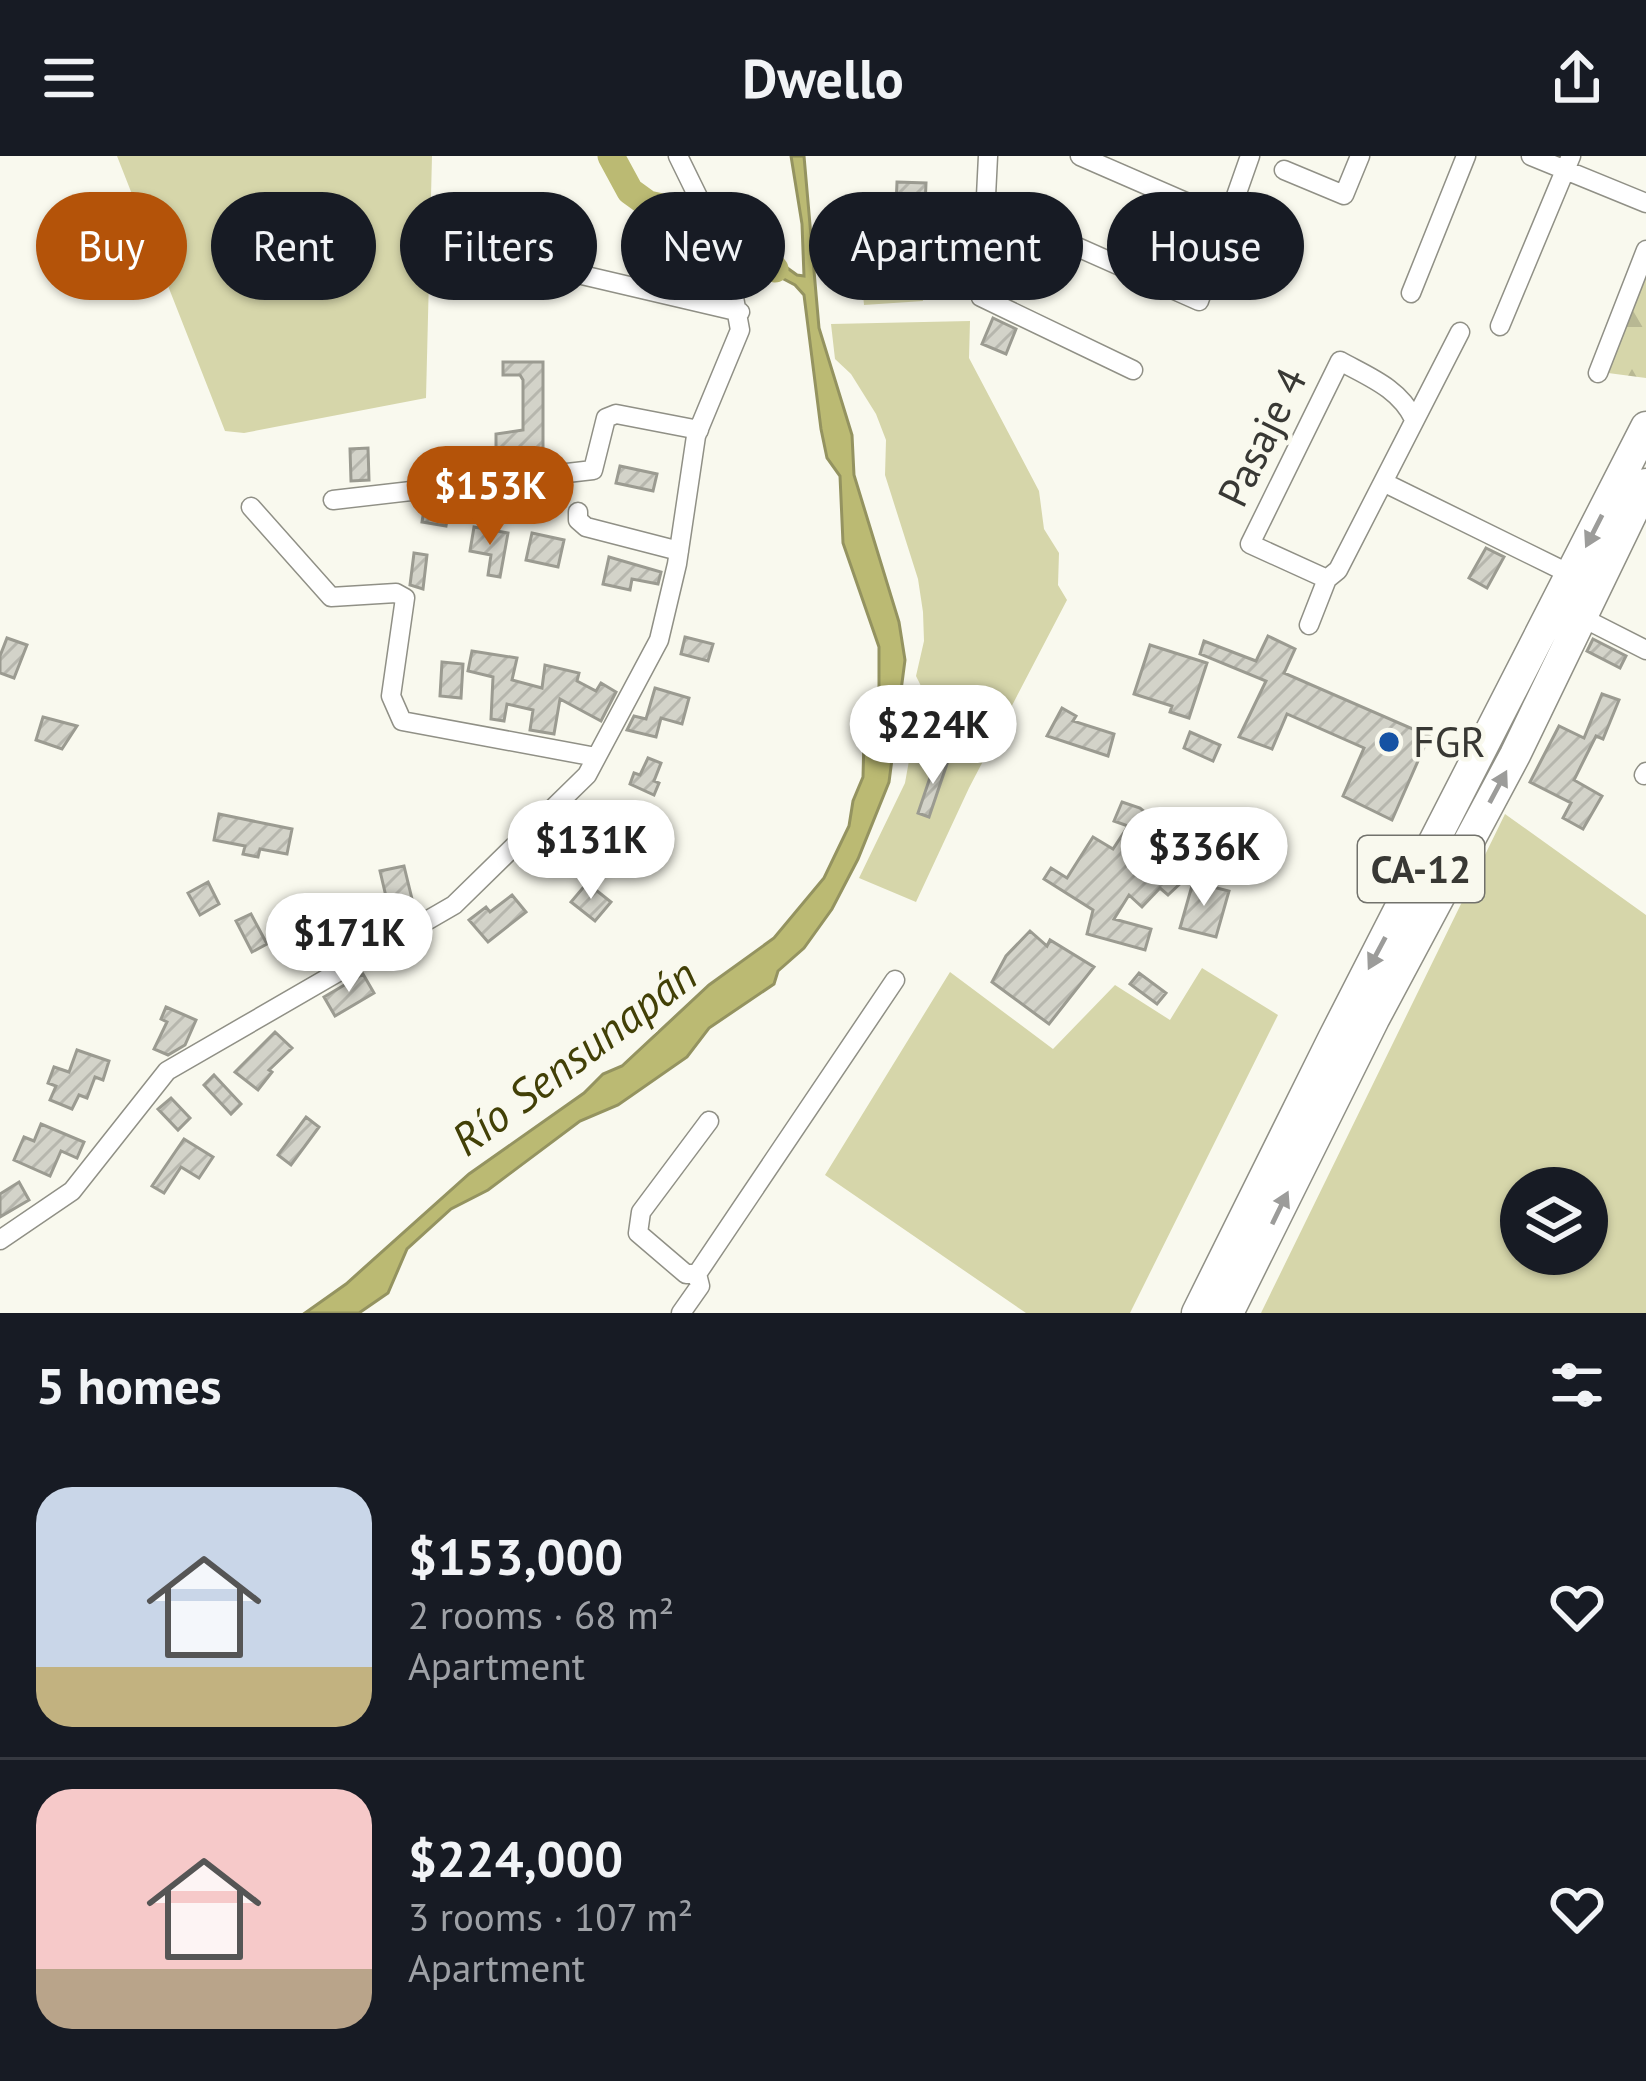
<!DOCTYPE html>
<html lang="en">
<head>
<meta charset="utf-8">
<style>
	:root { --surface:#171b24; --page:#242831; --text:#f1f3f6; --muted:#9ea1a6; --line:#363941; --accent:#b45309 }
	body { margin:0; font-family:"PT Sans",sans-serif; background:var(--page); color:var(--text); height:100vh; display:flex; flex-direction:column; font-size:45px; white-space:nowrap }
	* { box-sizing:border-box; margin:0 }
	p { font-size:39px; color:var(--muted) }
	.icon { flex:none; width:66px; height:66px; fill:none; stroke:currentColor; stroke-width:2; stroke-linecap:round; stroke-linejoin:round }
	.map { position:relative; height:1157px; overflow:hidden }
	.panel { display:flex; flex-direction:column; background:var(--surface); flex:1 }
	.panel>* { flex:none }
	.guide { position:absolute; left:36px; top:36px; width:1575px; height:108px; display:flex; gap:24px }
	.controls { position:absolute; left:1500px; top:1011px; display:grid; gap:24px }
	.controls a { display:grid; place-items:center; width:108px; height:108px; border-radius:50%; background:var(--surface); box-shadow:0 3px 9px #0004; font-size:60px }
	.price { position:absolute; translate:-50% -102px; padding:0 27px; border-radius:42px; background:#fff; color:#222; font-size:39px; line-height:78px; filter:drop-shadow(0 3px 6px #0008) }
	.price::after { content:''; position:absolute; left:50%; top:72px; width:36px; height:27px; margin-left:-18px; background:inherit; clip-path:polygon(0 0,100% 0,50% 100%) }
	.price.active { background:var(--accent); color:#fff }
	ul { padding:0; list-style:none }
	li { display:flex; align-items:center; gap:36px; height:300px; padding:0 36px }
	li+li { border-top:3px solid var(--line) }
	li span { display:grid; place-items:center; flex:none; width:336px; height:240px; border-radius:36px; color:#555 }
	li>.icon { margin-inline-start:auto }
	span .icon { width:144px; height:144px; fill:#fffc; stroke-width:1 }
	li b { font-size:51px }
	h2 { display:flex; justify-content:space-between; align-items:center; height:144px; padding:0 36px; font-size:51px }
	.pill { padding:0 42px; border-radius:54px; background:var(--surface); box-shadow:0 3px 9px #0004; font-size:42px; line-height:108px }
	.pill.active { background:var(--accent); color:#fff }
	header { display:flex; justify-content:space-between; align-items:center; height:156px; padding:0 36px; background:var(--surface); font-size:54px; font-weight:700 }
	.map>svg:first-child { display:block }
	.grass { fill:#d6d6aa; fill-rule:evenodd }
	.forest { fill:url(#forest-firs) }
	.water { fill:#bbba73; stroke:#949360; stroke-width:3 }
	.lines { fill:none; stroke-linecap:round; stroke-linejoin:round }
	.river { stroke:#bbba73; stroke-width:27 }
	.building { fill:url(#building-hatch); stroke:#9b9b91; stroke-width:3 }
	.minor-casing { stroke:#909086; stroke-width:21 }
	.trunk-casing { stroke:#909086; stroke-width:33 }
	.minor { stroke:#fff; stroke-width:18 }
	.trunk { stroke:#fff; stroke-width:30 }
	.oneway { fill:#9c9c9a }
	.poi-dot { fill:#1552a3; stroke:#f9f9ee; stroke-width:4.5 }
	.labels { text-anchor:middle; stroke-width:9; stroke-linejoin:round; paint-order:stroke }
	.shield { fill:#f9f9ee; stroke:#72726c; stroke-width:3 }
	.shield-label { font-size:39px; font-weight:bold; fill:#383834 }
	.street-label { font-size:42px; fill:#383834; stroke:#f9f9ee }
	.poi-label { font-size:42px; fill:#383834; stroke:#f9f9ee; text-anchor:start }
	.water-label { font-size:45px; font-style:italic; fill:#424006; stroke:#f9f9ee }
</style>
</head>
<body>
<header><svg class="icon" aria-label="menu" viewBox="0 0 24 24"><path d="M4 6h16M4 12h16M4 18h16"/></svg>Dwello<svg class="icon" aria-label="share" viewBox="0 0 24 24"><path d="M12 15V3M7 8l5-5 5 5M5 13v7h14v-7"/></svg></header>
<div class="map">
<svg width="1646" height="1157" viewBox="0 0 1646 1157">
	<defs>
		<pattern id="forest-firs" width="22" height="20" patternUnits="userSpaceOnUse" patternTransform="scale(3)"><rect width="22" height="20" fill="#d6d6aa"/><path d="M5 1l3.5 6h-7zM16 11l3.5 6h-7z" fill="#b8b893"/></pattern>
		<pattern id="building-hatch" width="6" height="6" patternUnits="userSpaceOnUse" patternTransform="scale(3)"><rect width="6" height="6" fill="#d3d3c9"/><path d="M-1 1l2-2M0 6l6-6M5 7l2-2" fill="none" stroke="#b6b6ad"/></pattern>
	</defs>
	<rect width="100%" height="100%" fill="#f9f9ee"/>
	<path class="grass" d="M117,0H432L426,242L244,277L225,275Z
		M915,57L923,145L864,149L856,63Z
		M970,165L969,202L1039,335L1044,373L1059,397L1058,429L1067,444L969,632L916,746L859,722L905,627L922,532L916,520L924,485L923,456L918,423L885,319L886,284L876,258L851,218L835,203L831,168Z
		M1505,658L1646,759V1157H1261ZM1587,1032V1098H1521V1032Z
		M1202,812L1278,859L1130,1157H1026L825,1019L950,816L1053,893L1115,829L1170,864Z"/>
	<path class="forest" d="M1646,118V222L1608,217Z"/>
	<path class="water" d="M791,0H804L819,172L852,279L854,319L899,466L905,504L889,626L858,703L832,753L804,792L778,815L774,828L709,872L687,901L618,949L580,965L488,1034L451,1053L407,1093L388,1137L359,1157H305L346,1128L469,1018L584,937L603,918L622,910L709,829L774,782L824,722L849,670L853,645L863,621L864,583L879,531V491L843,387L840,320L827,302L821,273L804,139L795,129L759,110L750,85L797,119L804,120L802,68Z"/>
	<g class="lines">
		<path class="river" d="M611,0L630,35L648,48L735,67L775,113"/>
	</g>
	<path class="building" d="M897,26L926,27L925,51L896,50Z
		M993,162L1016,173L1006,198L982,188Z
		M503,206H543V306L496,312V278L523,274V224L520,219H503Z
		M368,292L369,324L351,325L350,293Z
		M620,310L657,318L653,335L616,327Z
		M425,348L449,352L446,370L422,366Z
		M474,371L508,377L500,421L488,419L491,399L470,395Z
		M532,377L564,384L558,411L526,404Z
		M1486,392L1504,401L1487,432L1469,422Z
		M414,397L427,399L423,433L410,429Z
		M609,401L661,416L658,428L632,423L630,434L603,428Z
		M1268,480L1295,493L1284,517L1429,580L1392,664L1343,640L1364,592L1287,558L1272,593L1239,581L1266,525L1200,498L1204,485L1256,505Z
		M685,481L713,488L708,505L681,498Z
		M7,482L27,489L14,522L0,517V500Z
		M1593,483L1626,500L1620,512L1587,495Z
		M1150,489L1207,507L1189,562L1170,556L1172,550L1134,538Z
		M472,495L517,502L512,524L542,532L545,509L579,517L577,525L596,535L601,527L616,536L601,565L560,543L554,578L530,574L533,554L507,548L504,565L491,563L493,521L468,515Z
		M442,506L463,508L461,542L440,540Z
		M655,532L689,542L682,568L661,562L656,581L627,574L634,560L646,563Z
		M1602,538L1619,544L1603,583L1596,580L1574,624L1602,640L1583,673L1563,662L1571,647L1530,626L1559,570L1584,582Z
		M1062,552L1076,560L1073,565L1114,578L1108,600L1047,580Z
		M43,561L77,570L62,593L36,584Z
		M1190,576L1220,589L1213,605L1184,592Z
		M937,601L948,605L929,661L918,657Z
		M648,602L661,607L654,625L659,627L654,639L630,628L634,617L640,619Z
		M1122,646L1140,652L1193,695L1174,721L1184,724L1168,739L1160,732L1142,751L1129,739L1114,763L1151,773L1145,794L1087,778L1093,754L1044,723L1051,712L1067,722L1093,681L1113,693L1128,670L1114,665Z
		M606,647L613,653L609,658L631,680L621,690L600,669L584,688L567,675L577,662L586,669Z
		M219,658L292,673L287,698L260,693L258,701L243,698L245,690L214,684Z
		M404,710L412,743L388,749L380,715Z
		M208,726L219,748L200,759L188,737Z
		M1193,726L1229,735L1216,781L1180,772Z
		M587,727L611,746L595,765L571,746Z
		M512,739L526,756L488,786L469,764L486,751L490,756Z
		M251,758L267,788L252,796L236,765Z
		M1030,775L1047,790L1050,784L1094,811L1049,868L992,826L1006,800Z
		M1139,817L1166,837L1157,848L1130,828Z
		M363,818L374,837L335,860L324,841Z
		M166,851L196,864L185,889L168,899L154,893L167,866L161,863Z
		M275,876L292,892L269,914L272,916L258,934L235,916Z
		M77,894L109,905L103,924L95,921L87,942L79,939L72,953L50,944L56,930L48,927L54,911L69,916Z
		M214,919L241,948L231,958L204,929Z
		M171,942L190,962L178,974L158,953Z
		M306,961L319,971L291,1009L278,999Z
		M41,968L84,986L77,1002L61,995L50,1020L14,1004L24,981L34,985Z
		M184,983L213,1001L199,1022L181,1011L164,1037L152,1030Z
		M19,1026L29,1044L0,1061V1038Z"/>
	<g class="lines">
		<defs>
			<path id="minor" d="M988,0L981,141L1133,214
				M1080,0L1227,64
				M1531,0L1646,47
				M1284,14L1344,39L1360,0
				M987,51L1199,145L1250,0
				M552,112L740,156
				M1411,137L1466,0
				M1500,170L1571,0
				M1598,217L1646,94
				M1385,327L1572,419
				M333,344L593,314L606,262L616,258L699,274
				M251,351L331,441L396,437L405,442L391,540L402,565L596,601
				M578,356V364L586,371L679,395
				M1327,423L1250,388L1340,205C1369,221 1399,232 1414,263
				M1583,462L1646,494
				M1309,469L1327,423L1338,414L1460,176
				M1644,619L1646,616
				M0,1084L72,1035L167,915L454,749L587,619L659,484L677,408L696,280L740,174L726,98L678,0
				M697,1118H686L638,1077L641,1056L709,965
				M681,1157L700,1130L697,1118L895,824"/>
			<path id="trunk" d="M1197,1157L1333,883L1646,271
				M1228,1157L1374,863L1515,599L1646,328"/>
		</defs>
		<use href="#minor" class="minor-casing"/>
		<use href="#trunk" class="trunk-casing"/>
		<use href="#minor" class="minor"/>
		<use href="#trunk" class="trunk"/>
	</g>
	<defs><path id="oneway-solid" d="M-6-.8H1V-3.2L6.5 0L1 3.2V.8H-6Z" transform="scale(3)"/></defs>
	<g class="oneway">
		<use href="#oneway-solid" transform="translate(1594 375) rotate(117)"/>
		<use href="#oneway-solid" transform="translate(1498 631) rotate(-62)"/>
		<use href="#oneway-solid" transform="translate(1377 797) rotate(118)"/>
		<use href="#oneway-solid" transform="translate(1280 1052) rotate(-64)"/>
	</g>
	<circle class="poi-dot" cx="1389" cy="586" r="12"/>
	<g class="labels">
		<rect class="shield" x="1358" y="680" width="126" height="66" rx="9"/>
		<g class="shield-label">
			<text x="1421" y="727">CA-12</text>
		</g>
		<g class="street-label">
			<text transform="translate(1262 281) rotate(-64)" y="15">Pasaje 4</text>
		</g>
		<g class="poi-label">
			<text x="1413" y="601">FGR</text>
		</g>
		<g class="water-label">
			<text transform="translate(574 901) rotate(-37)" y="16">Río Sensunapán</text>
		</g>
	</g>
</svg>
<div class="controls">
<a><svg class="icon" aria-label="layers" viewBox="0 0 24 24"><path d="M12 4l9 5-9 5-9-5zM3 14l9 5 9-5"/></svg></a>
</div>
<b class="price active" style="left:490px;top:392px">$153K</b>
<b class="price" style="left:933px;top:631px">$224K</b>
<b class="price" style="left:591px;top:746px">$131K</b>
<b class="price" style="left:1204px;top:753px">$336K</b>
<b class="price" style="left:349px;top:839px">$171K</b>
<div class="guide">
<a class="pill active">Buy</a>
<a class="pill">Rent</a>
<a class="pill">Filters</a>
<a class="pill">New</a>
<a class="pill">Apartment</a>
<a class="pill">House</a>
</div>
</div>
<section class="panel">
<h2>5 homes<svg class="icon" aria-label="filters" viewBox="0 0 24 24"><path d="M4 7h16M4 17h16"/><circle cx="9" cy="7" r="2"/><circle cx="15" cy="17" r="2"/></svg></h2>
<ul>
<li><span style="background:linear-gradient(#c9d6e8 75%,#c2b280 0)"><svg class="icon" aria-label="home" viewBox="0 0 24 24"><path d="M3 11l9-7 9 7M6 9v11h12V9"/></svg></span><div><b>$153,000</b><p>2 rooms · 68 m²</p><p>Apartment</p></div><svg class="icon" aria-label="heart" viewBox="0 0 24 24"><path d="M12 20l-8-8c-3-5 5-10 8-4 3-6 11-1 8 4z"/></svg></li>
<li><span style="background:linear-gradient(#f6c9c9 75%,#b9a48a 0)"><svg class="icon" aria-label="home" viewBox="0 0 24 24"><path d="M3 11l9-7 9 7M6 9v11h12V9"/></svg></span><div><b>$224,000</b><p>3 rooms · 107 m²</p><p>Apartment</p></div><svg class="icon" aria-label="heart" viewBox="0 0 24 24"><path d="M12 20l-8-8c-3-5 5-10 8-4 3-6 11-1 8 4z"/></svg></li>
</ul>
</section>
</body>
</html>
